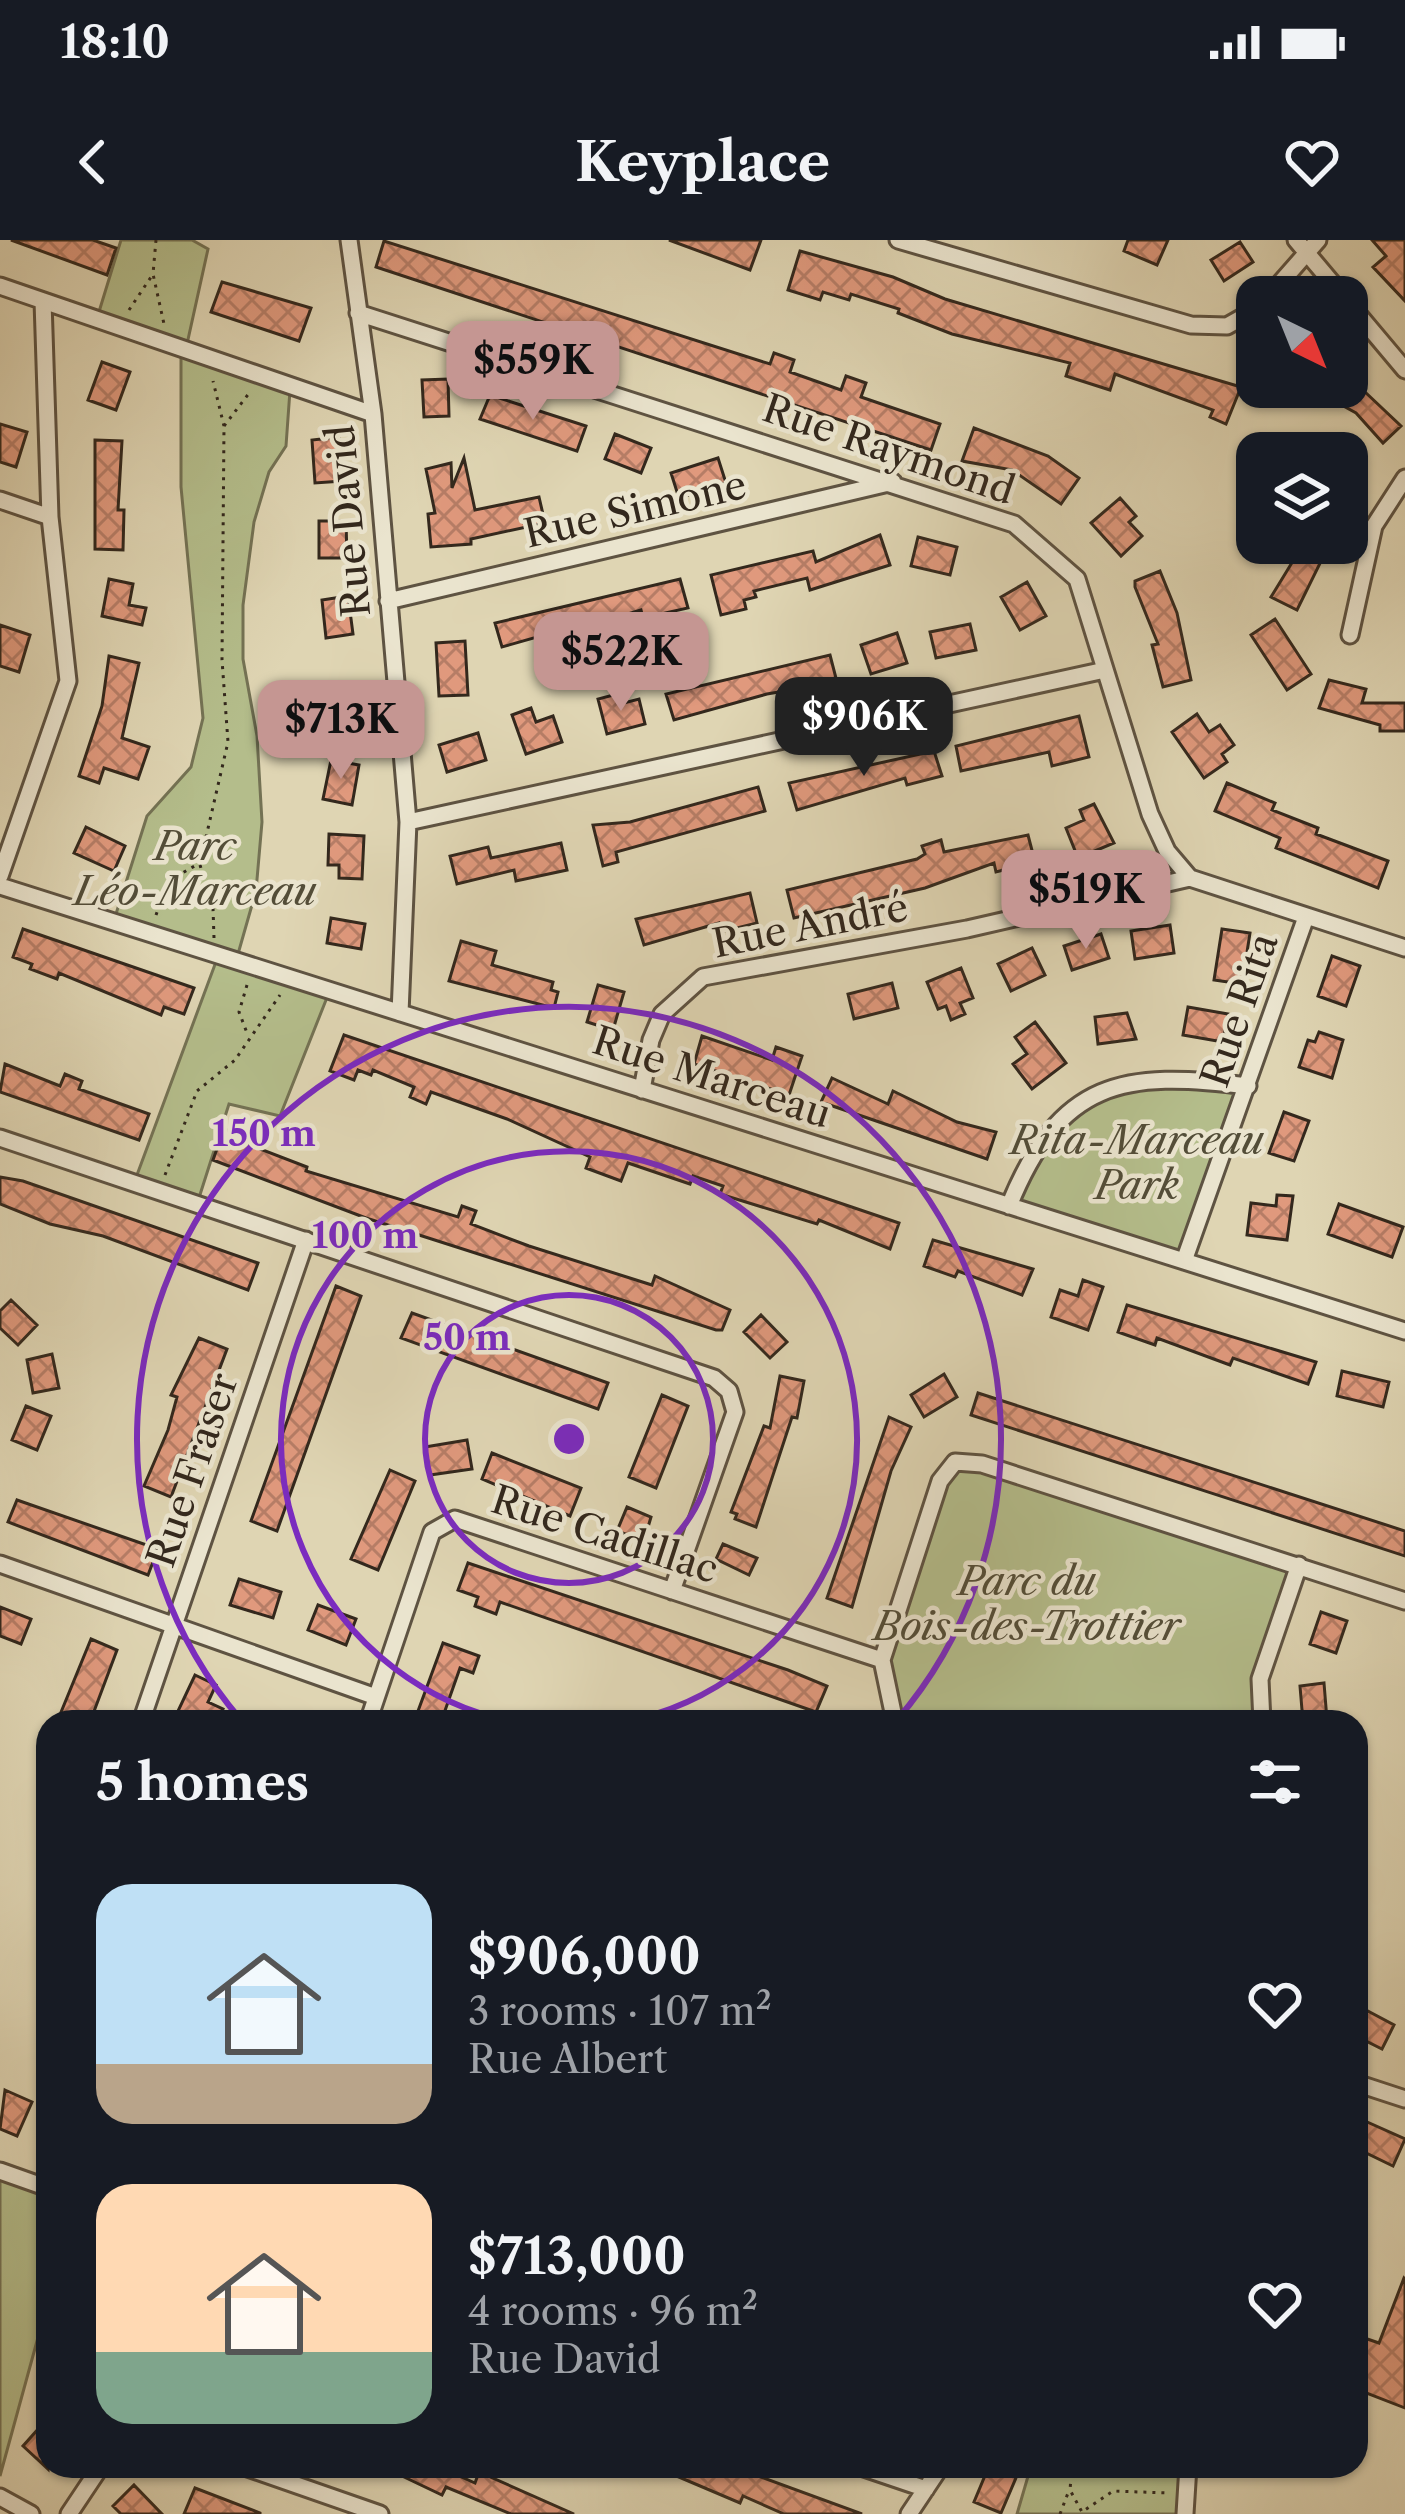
<!DOCTYPE html>
<html lang="en">
<head>
<meta charset="utf-8">
<style>
	:root { --surface:#171b24; --page:#20242c; --text:#f1f3f6; --muted:#9ea1a6; --accent:#c59692 }
	body { margin:0; font-family:"Libre Caslon Text",serif; background:var(--page); color:var(--text); height:100vh; display:flex; flex-direction:column; font-size:45px; white-space:nowrap }
	* { box-sizing:border-box; margin:0 }
	p { font-size:39px; color:var(--muted) }
	.icon { flex:none; width:66px; height:66px; fill:none; stroke:currentColor; stroke-width:2; stroke-linecap:round; stroke-linejoin:round }
	.map { position:relative; flex:1; overflow:hidden }
	.panel { position:absolute; left:36px; top:1470px; width:1332px; height:768px; display:flex; flex-direction:column; background:var(--surface); border-radius:36px; box-shadow:0 3px 9px #0004 }
	.panel>* { flex:none }
	.needle { width:78px; rotate:137deg }
	.buttons { position:absolute; left:1236px; top:36px; display:grid; gap:24px }
	.buttons a { display:grid; place-items:center; width:132px; height:132px; border-radius:24px; background:var(--surface); box-shadow:0 3px 9px #0004; font-size:60px }
	.price { position:absolute; translate:-50% -102px; padding:0 27px; border-radius:24px; background:var(--accent); color:#111; font-size:39px; line-height:78px; filter:drop-shadow(0 3px 6px #0008) }
	.price::after { content:''; position:absolute; left:50%; top:72px; width:36px; height:27px; margin-left:-18px; background:inherit; clip-path:polygon(0 0,100% 0,50% 100%) }
	.price.selected { background:#222; color:#fff }
	ul { padding:0; list-style:none }
	li { display:flex; align-items:center; gap:36px; height:300px; padding:0 60px }
	li span { display:grid; place-items:center; flex:none; width:336px; height:240px; border-radius:36px; color:#555 }
	li>.icon { margin-inline-start:auto }
	span .icon { width:144px; height:144px; fill:#fffc; stroke-width:1 }
	li b { font-size:51px }
	h2 { display:flex; justify-content:space-between; align-items:center; height:144px; padding:0 60px; font-size:51px }
	.status { display:flex; justify-content:space-between; align-items:center; height:84px; padding:0 60px; background:var(--surface); direction:ltr }
	.status svg { height:33px; fill:currentColor }
	header { display:flex; justify-content:space-between; align-items:center; height:156px; padding:0 60px; background:var(--surface); font-size:54px; font-weight:800 }
	.map>svg:first-child { display:block }
	.green { fill:#b4bd8b; stroke:#747254; stroke-width:3 }
	.building { fill:url(#building-cross-hatch); stroke:#33281d; stroke-width:3 }
	.lines { fill:none; stroke-linecap:round; stroke-linejoin:round }
	.minor-casing { stroke:#5e5342; stroke-width:21 }
	.path { stroke:#33281d; stroke-width:3; stroke-dasharray:3 6; stroke-linecap:butt }
	.minor { stroke:#eae4ce; stroke-width:15 }
	.ring { fill:none; stroke:#7b2cbf; stroke-width:6 }
	.labels { text-anchor:middle; stroke-width:9; stroke-linejoin:round; paint-order:stroke }
	.street-label { font-size:39px; fill:#33281d; stroke:#eae4ce }
	.park-label { font-size:39px; font-style:italic; fill:#534d38; stroke:#eae4ce }
	.centre { fill:#7b2cbf; stroke:#eae4ce; stroke-width:6 }
	.ring-label { font-size:36px; text-anchor:middle; font-weight:bold; fill:#7b2cbf; stroke:#eae4ce; stroke-width:9; stroke-linejoin:round; paint-order:stroke }
</style>
</head>
<body>
<div class="status"><b>18:10</b><svg viewBox="0 0 49 12"><path d="M0 12V9h3v3zM5 12V6h3v6zM10 12V3h3v9zM15 12V0h3v12zM26 1h20v11H26zM47 4h2v5h-2z"/></svg></div>
<header><svg class="icon" aria-label="back" viewBox="0 0 24 24"><path d="M15 5l-7 7 7 7"/></svg>Keyplace<svg class="icon" aria-label="heart" viewBox="0 0 24 24"><path d="M12 20l-8-8c-3-5 5-10 8-4 3-6 11-1 8 4z"/></svg></header>
<div class="map">
<svg width="1405" height="2274" viewBox="0 0 1405 2274">
	<defs>
		<pattern id="building-cross-hatch" width="8" height="8" patternUnits="userSpaceOnUse" patternTransform="scale(3)"><rect width="8" height="8" fill="#e0997d"/><path d="M0 0l8 8M0 8l8-8" fill="none" stroke="#b67d66"/></pattern>
	</defs>
	<rect width="100%" height="100%" fill="#dfd5b3"/>
	<filter id="stains"><feTurbulence type="fractalNoise" baseFrequency=".00167" numOctaves="4"/><feColorMatrix values="0 0 0 0 .2 0 0 0 0 .09 0 0 0 0 .02 0 0 0 .5 -.17"/></filter>
	<radialGradient id="worn" r=".72"><stop offset=".6" stop-color="#630" stop-opacity="0"/><stop offset="1" stop-color="#630" stop-opacity=".3"/></radialGradient>
	<path class="green" d="M121,0H192L208,9L187,104L98,75Z
		M181,113L290,150L286,206L269,232L254,282L243,365V419L257,496L262,582L256,651L236,721L115,677L147,576L191,527L203,478L181,247Z
		M217,719L328,755L280,876L229,864L197,964L134,943Z
		M1128,842L1246,852L1184,1021L1009,966L1061,879Z
		M955,1222L1299,1325L1260,1439L1262,1482H895L882,1420Z
		M0,1931L48,1948V2061L0,2236Z
		M1031,2226H1188L1185,2274H1017Z"/>
	<path class="building" d="M11,0H93L116,8L107,35Z
		M669,0H761L750,30Z
		M1128,0H1168L1157,25L1124,11Z
		M1372,0H1405V61L1373,27L1386,16Z
		M384,1L770,124L774,113L794,120L790,132L841,150L846,136L866,143L861,157L940,184L931,210L376,27Z
		M1240,2L1253,22L1224,41L1211,20Z
		M800,11L893,37L945,59L1241,147L1226,184L1210,177L1213,170L1115,134L1110,150L1066,136L1070,123L952,94L898,73L899,69L851,54L849,60L823,52L820,60L788,50Z
		M222,42L311,68L299,101L211,72Z
		M102,122L130,132L116,170L88,160Z
		M1347,135L1401,186L1383,203L1356,173L1309,147H1347Z
		M448,139L449,176L424,177L422,140Z
		M490,155L586,186L577,211L480,179Z
		M0,184L27,192L16,227L0,222Z
		M974,188L1048,216L1079,238L1061,264L1012,230L962,221Z
		M615,194L651,208L641,233L605,219Z
		M339,197L342,241L315,243L312,200Z
		M95,200L122,201L118,270H124L123,310L95,309Z
		M464,218L475,270L539,257L545,283L471,299V304L431,307L428,274L435,273L426,229L451,223L452,248Z
		M718,218L726,243L679,258L671,233Z
		M1120,258L1136,276L1129,282L1142,296L1121,316L1091,283Z
		M319,281H346L347,318H319Z
		M880,295L890,325L810,350L807,338L754,351L756,357L744,360L746,369L721,375L711,335L813,311L816,322Z
		M918,297L957,307L950,335L911,326Z
		M1304,303H1330L1297,370L1271,357Z
		M1160,331L1177,373L1191,440L1163,447L1152,405L1158,404L1135,347V341Z
		M109,339L133,344L129,365L146,368L142,385L102,376Z
		M680,339L688,368L643,378L641,370L618,377L620,385L561,400L558,391L502,407L495,383Z
		M1027,342L1046,376L1020,390L1001,357Z
		M348,356L353,394L326,398L322,360Z
		M1275,379L1311,434L1287,450L1251,395Z
		M970,384L976,410L936,418L930,392Z
		M0,385L30,395L19,432L0,426Z
		M897,393L907,423L871,434L861,405Z
		M465,401L468,455L439,456L436,403Z
		M830,415L837,442L767,454L674,480L666,454Z
		M109,416L139,423L122,498L149,507L138,539L104,528L99,543L79,536L102,466Z
		M1329,440L1366,449L1362,463H1405V491H1380V485L1319,468Z
		M322,449H350V487H322Z
		M617,454L620,464L639,459L645,484L607,494L598,459Z
		M531,468L536,482L553,476L562,502L526,514L512,475Z
		M1197,474L1209,492L1220,485L1234,505L1222,514L1227,522L1204,538L1172,492Z
		M1079,476L1089,517L1052,526L1049,512L961,531L956,506Z
		M478,493L486,520L447,532L439,505Z
		M934,511L942,536L907,545L905,538L797,570L789,543Z
		M331,520L359,525L352,565L323,559Z
		M1227,543L1275,563L1272,570L1318,588L1316,594L1388,621L1378,648L1276,608L1280,598L1215,571Z
		M758,547L765,571L616,612L618,622L603,626L593,585L630,582Z
		M1094,564L1114,603L1078,618L1066,588L1084,580L1080,570Z
		M86,587L125,606L114,631L74,613Z
		M329,594L364,596L362,639L339,638V625H328Z
		M1028,595L1035,622L996,632L994,623L925,648L794,678L787,650L917,619L925,614L922,606L941,600L944,612Z
		M561,603L567,630L516,641L514,630L457,644L450,616L488,607L491,618Z
		M750,653L757,683L721,692L719,683L644,705L636,679Z
		M331,678L365,684L361,709L327,703Z
		M1170,685L1174,713L1135,719L1131,691Z
		M23,689L194,748L184,774L164,767L161,775L59,733L57,739L30,729L32,724L13,717Z
		M1222,689L1250,693L1242,744L1214,740Z
		M1101,694L1109,718L1072,730L1064,706Z
		M461,701L496,711L492,725L553,742L551,750L558,752L554,768L449,741Z
		M1032,708L1045,735L1011,751L998,724Z
		M1332,716L1360,726L1346,766L1318,756Z
		M961,728L973,758L960,763L965,774L951,780L946,766L938,769L927,742Z
		M892,743L898,768L854,779L848,754Z
		M598,745L624,752L613,790L587,782Z
		M1188,767L1228,774L1223,802L1183,795Z
		M1127,773L1136,799L1098,804L1095,777Z
		M1035,782L1066,823L1032,849L1013,824L1027,814L1015,797Z
		M1319,792L1343,800L1332,838L1299,827L1308,800L1315,802Z
		M344,795L899,983L890,1009L819,980L817,984L720,954L723,946L693,936L690,944L628,923L621,941L586,928L590,917L507,879L431,852L426,864L410,857L414,847L373,830L371,835L358,830L354,840L330,831Z
		M702,796L772,820L776,807L802,816L789,855L694,824Z
		M5,824L60,846L65,834L82,841L79,849L149,874L139,900L0,852Z
		M832,838L888,864L893,851L957,882L996,892L987,919L821,862Z
		M1284,872L1309,881L1294,921L1269,913Z
		M224,889L252,899L250,905L307,927L306,931L458,977L462,966L476,971L471,984L529,1006L652,1045L655,1036L730,1070L722,1090H716L366,978L213,920Z
		M0,937L23,941L258,1023L248,1050L103,996L50,984L0,964Z
		M1277,955L1293,956L1287,1000L1247,995L1251,963L1276,966Z
		M1339,964L1403,987L1392,1017L1328,994Z
		M933,1000L1033,1029L1022,1055L958,1031L955,1037L924,1026Z
		M1083,1040L1103,1047L1088,1090L1051,1077L1060,1050L1078,1056Z
		M336,1046L361,1056L277,1291L251,1281Z
		M11,1060L37,1085L18,1105L0,1088V1071Z
		M1127,1065L1316,1122L1308,1144L1233,1118L1230,1125L1157,1098L1155,1105L1118,1092Z
		M412,1073L608,1143L598,1169L401,1098Z
		M761,1075L787,1102L770,1118L744,1092Z
		M199,1098L227,1109L171,1257L144,1246L168,1190L177,1157L171,1155Z
		M52,1114L59,1148L33,1153L27,1120Z
		M1342,1131L1389,1142L1383,1167L1337,1156Z
		M944,1134L957,1157L924,1177L911,1155Z
		M780,1136L804,1141L797,1178L792,1177L756,1287L735,1279L737,1274L731,1272L764,1186L770,1188Z
		M978,1153L1405,1291V1316L971,1175Z
		M662,1155L688,1166L656,1248L629,1237Z
		M26,1166L51,1176L37,1210L12,1200Z
		M889,1177L911,1187L891,1231L852,1367L827,1358Z
		M467,1200L472,1229L430,1235L425,1207Z
		M492,1213L581,1248L570,1276L482,1239Z
		M390,1230L415,1241L378,1330L351,1319Z
		M17,1260L158,1309L148,1335L8,1282Z
		M627,1267L651,1277L644,1301L617,1291Z
		M723,1304L757,1318L749,1335L716,1319Z
		M468,1323L788,1430L827,1446L816,1472L500,1362L496,1374L475,1366L478,1357L458,1350Z
		M239,1339L281,1352L273,1378L230,1365Z
		M318,1365L356,1379L346,1405L308,1390Z
		M0,1367L31,1379L21,1404L0,1396Z
		M1321,1372L1347,1381L1336,1413L1310,1404Z
		M91,1399L117,1410L90,1482H57Z
		M443,1403L479,1416L473,1433L460,1428L441,1482H414Z
		M195,1435L216,1445L208,1462L223,1469L217,1482H201L178,1471Z
		M1324,1443L1327,1480L1303,1482L1300,1446Z
		M1366,1770L1394,1785L1382,1809L1356,1796Z
		M5,1850L32,1862L17,1896L0,1889Z
		M1356,1877L1405,1899L1393,1926L1356,1908Z
		M1404,2038L1405,2039V2168L1356,2149V2095L1379,2103Z
		M48,2178V2229L23,2206Z
		M381,2226H437L475,2243L479,2232L574,2274H511L446,2247L442,2255Z
		M653,2226H731L862,2274H784L743,2256L740,2263Z
		M989,2226H1021L1001,2273L974,2262Z
		M134,2245L162,2274H121L113,2266Z
		M195,2248L260,2273V2274H184Z"/>
	<g class="lines">
		<defs>
			<path id="minor" d="M349,0L373,174L408,582L400,773
				M898,0L1191,85L1227,86L1257,69
				M1296,0L1344,57
				M0,46L373,174
				M1268,57L1318,0
				M1347,61L1405,130
				M358,73L1014,284L1077,339L1150,574L1167,611L1190,638
				M0,260L50,277
				M388,361L893,242
				M1350,395L1374,286L1405,238
				M408,582L1105,430
				M0,636L68,441L50,277L43,61
				M0,646L1405,1091
				M642,850L651,800L662,774L703,737L967,689L1190,638L1405,708
				M0,898L714,1138L729,1151L735,1172L672,1351
				M1009,966C1060,840 1123,830 1248,846
				M1184,1021L1306,677
				M0,1324L376,1457
				M141,1482L306,1000
				M368,1482L432,1292L455,1279L882,1420
				M895,1482L882,1420L940,1241L955,1222L982,1224L1405,1361
				M1262,1482L1260,1439L1299,1325
				M1356,1843L1405,1859
				M0,1931L48,1948
				M242,2226L380,2274
				M858,2226L926,2249
				M0,2257L31,2274
				M69,2274L101,2226
				M909,2274L941,2226
				M1185,2274L1188,2226"/>
		</defs>
		<use href="#minor" class="minor-casing"/>
		<path class="path" d="M156,0L153,34L164,84
			M129,70L153,34
			M224,186L250,152
			M200,625L213,668L214,698
			M156,675L168,641L200,623L228,502L222,420L224,186L213,141
			M247,745L239,772L247,793
			M165,935L197,851L235,820L280,755
			M1072,2226L1070,2250L1082,2272L1113,2251L1168,2253
			M1060,2274L1068,2253"/>
		<use href="#minor" class="minor"/>
	</g>
	<g class="ring">
		<circle cx="569" cy="1199" r="144"/>
		<path d="M514 1482A288 288 0 1 1 624 1482"/>
		<path d="M241 1480A432 432 0 1 1 897 1480"/>
	</g>
	<g class="labels">
		<g class="street-label">
			<text transform="translate(889 209) rotate(19)" y="14">Rue Raymond</text>
			<text transform="translate(635 269) rotate(-13)" y="14">Rue Simone</text>
			<text transform="translate(348 281) rotate(-95)" y="14">Rue David</text>
			<text transform="translate(810 685) rotate(-11)" y="14">Rue André</text>
			<text transform="translate(1239 770) rotate(-71)" y="14">Rue Rita</text>
			<text transform="translate(712 837) rotate(18)" y="14">Rue Marceau</text>
			<text transform="translate(192 1230) rotate(-71)" y="14">Rue Fraser</text>
			<text transform="translate(605 1294) rotate(18)" y="14">Rue Cadillac</text>
		</g>
		<g class="park-label">
			<text x="195" y="620">Parc<tspan x="195" dy="45">Léo-Marceau</tspan></text>
			<text x="1137" y="914">Rita-Marceau<tspan x="1137" dy="45">Park</tspan></text>
			<text x="1027" y="1355">Parc du<tspan x="1027" dy="45">Bois-des-Trottier</tspan></text>
		</g>
	</g>
	<circle cx="569" cy="1199" r="18" class="centre"/>
	<g class="ring-label">
		<text x="264" y="906">150 m</text>
		<text x="365" y="1008">100 m</text>
		<text x="467" y="1110">50 m</text>
	</g>
	<rect width="100%" height="100%" filter="url(#stains)"/>
	<rect width="100%" height="100%" fill="url(#worn)"/>
</svg>
<div class="buttons">
<a><svg class="needle" viewBox="-14 -14 28 28"><path d="M0-13l5 13h-10z" fill="#e53935"/><path d="M0 13l5-13h-10z" fill="#9ea1a6"/></svg></a>
<a><svg class="icon" aria-label="layers" viewBox="0 0 24 24"><path d="M12 4l9 5-9 5-9-5zM3 14l9 5 9-5"/></svg></a>
</div>
<b class="price" style="left:533px;top:183px">$559K</b>
<b class="price" style="left:621px;top:474px">$522K</b>
<b class="price selected" style="left:864px;top:539px">$906K</b>
<b class="price" style="left:341px;top:542px">$713K</b>
<b class="price" style="left:1086px;top:712px">$519K</b>
<section class="panel">
<h2>5 homes<svg class="icon" aria-label="filters" viewBox="0 0 24 24"><path d="M4 7h16M4 17h16"/><circle cx="9" cy="7" r="2"/><circle cx="15" cy="17" r="2"/></svg></h2>
<ul>
<li><span style="background:linear-gradient(#bfe0f5 75%,#b9a48a 0)"><svg class="icon" aria-label="home" viewBox="0 0 24 24"><path d="M3 11l9-7 9 7M6 9v11h12V9"/></svg></span><div><b>$906,000</b><p>3 rooms · 107 m²</p><p>Rue Albert</p></div><svg class="icon" aria-label="heart" viewBox="0 0 24 24"><path d="M12 20l-8-8c-3-5 5-10 8-4 3-6 11-1 8 4z"/></svg></li>
<li><span style="background:linear-gradient(#ffd9b3 70%,#7fa58c 0)"><svg class="icon" aria-label="home" viewBox="0 0 24 24"><path d="M3 11l9-7 9 7M6 9v11h12V9"/></svg></span><div><b>$713,000</b><p>4 rooms · 96 m²</p><p>Rue David</p></div><svg class="icon" aria-label="heart" viewBox="0 0 24 24"><path d="M12 20l-8-8c-3-5 5-10 8-4 3-6 11-1 8 4z"/></svg></li>
</ul>
</section>
</div>
</body>
</html>
